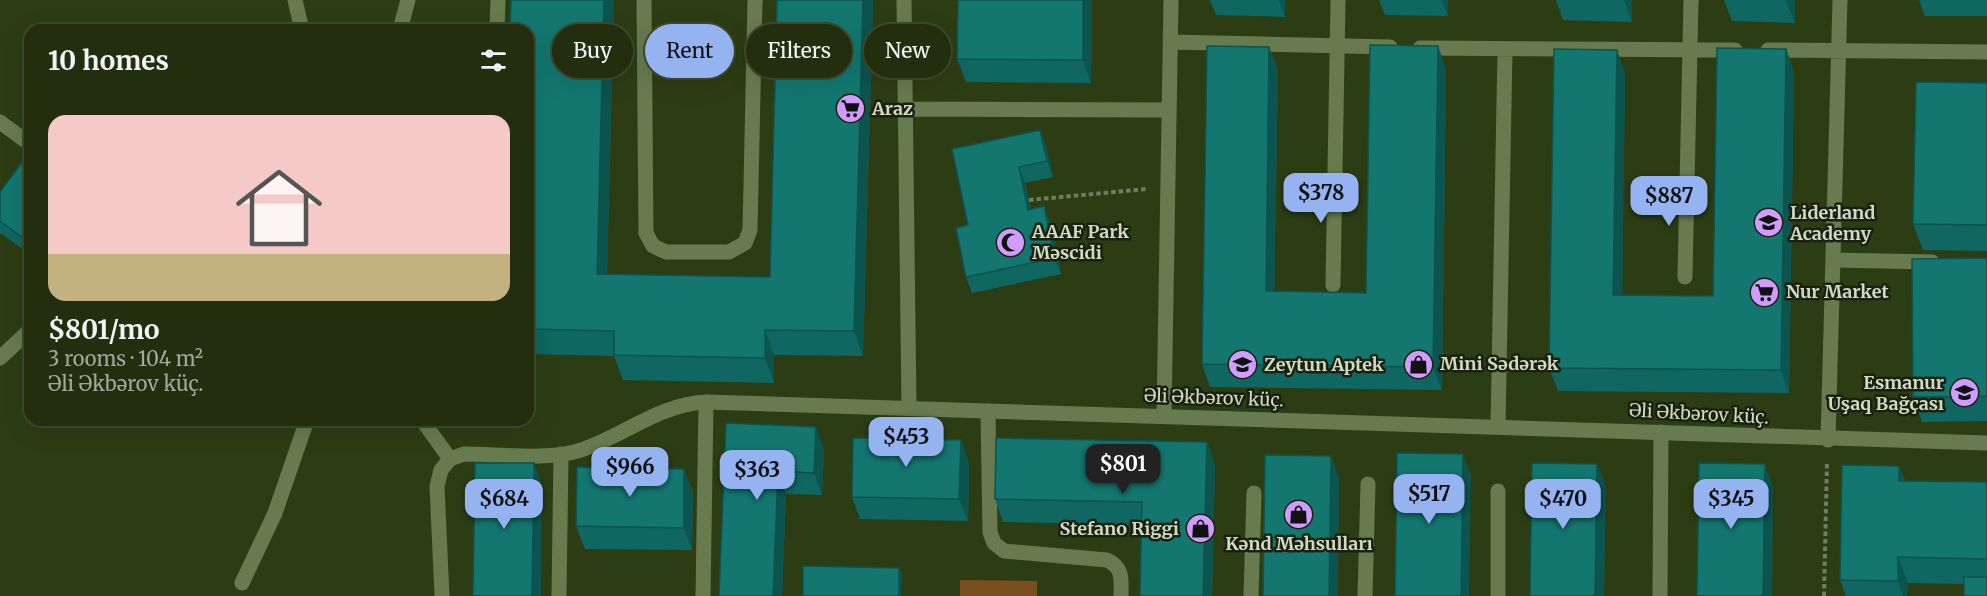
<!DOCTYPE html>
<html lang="en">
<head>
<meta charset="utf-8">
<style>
	:root { --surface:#222e0e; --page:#2a3617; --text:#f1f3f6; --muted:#a2a89e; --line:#3f4a2e; --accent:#95b2f1 }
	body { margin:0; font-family:Merriweather,serif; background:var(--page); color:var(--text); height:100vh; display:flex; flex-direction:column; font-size:22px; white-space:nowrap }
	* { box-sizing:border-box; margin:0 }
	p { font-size:20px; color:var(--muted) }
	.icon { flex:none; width:33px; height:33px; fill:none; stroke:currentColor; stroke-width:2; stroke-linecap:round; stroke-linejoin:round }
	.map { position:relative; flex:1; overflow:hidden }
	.panel { position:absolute; left:24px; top:24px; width:510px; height:402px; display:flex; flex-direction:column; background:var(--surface); border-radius:18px; box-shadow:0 6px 24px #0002,0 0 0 2px var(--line) }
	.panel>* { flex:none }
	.banner { position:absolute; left:552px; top:24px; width:570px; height:54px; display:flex; gap:12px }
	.price { position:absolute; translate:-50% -51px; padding:0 14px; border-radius:12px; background:var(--accent); color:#111; font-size:20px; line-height:39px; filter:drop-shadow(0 2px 3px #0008) }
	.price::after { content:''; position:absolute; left:50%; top:36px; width:18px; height:14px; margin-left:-9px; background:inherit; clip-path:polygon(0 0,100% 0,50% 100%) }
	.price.current { background:#222; color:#fff }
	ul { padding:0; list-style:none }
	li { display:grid; align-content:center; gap:12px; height:318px; padding:0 24px }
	li span { display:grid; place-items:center; height:186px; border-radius:18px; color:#555 }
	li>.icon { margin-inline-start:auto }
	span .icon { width:108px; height:108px; fill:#fffc; stroke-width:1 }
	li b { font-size:26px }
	h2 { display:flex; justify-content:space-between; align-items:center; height:72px; padding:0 24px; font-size:26px }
	.pill { padding:0 21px; border-radius:27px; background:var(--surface); box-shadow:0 6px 24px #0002,0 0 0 2px var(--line); font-size:21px; line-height:54px }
	.pill.current { background:var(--accent); color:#111 }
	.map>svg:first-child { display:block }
	.green { fill:#794f1e }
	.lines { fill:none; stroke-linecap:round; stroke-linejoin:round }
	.path { stroke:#707e5c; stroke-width:4; stroke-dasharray:4.5 3; stroke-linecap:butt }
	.service { stroke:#687b4f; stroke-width:15 }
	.minor { stroke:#687b4f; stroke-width:15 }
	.wall { fill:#106660 }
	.shaded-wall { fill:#0d534e }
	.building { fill:#137770; stroke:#0d534e; stroke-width:1.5 }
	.labels { text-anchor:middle; stroke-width:5; stroke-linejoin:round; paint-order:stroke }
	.poi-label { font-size:18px; font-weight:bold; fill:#d0dbc4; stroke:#1a2110; text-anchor:start }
	.street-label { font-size:18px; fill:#d0dbc4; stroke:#1a2110 }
</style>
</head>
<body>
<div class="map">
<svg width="1987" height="596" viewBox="0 0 1987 596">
	<rect width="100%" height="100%" fill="#2d3d13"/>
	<path class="green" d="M960,580L1037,581V596H960Z"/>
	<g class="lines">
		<path class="path" d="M1029,200L1146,189
			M1824,596L1827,461"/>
		<path class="service" d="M644,0L646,233L653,246L666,252H729L745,243L750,230L755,0
			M904,0L909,408
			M497,30L498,0
			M1171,42L1390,47
			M1420,48L1735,50
			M1768,50L1987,52
			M904,109L1169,110
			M1833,260L1932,262
			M1685,277L1691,0
			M1333,285L1338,0
			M988,411L990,532L994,543L1004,551L1107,560C1124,568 1121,580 1121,596
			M1164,416L1171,0
			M1498,426L1505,50
			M1828,440L1840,0
			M1498,491V596
			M559,596L561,454
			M703,596L706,402
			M1251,596L1254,493
			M1365,596L1368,484
			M1660,596L1661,432"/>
		<path class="minor" d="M295,0L302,30
			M400,30L408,0
			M0,122L30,144
			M0,358L30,330
			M422,420L450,459
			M450,459L464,454C499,454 548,461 581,450C623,436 660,404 706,402L1987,443
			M242,583L275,513L307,420
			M442,596L437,486L441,470L450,459"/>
	</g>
	<path class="wall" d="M511,0H614L607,274L770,277L777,0H873L863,356L774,355V383L623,380L614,356L528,354V30Z
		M958,0H1092L1091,83L966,82L957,59Z
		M1210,0H1285V17L1216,15Z
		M1379,0H1448V16L1385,15Z
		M1556,0H1632V22L1563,20Z
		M1724,0H1795V23L1732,21Z
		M1919,0H1987V16H1925Z
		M1269,47L1278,70L1274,291L1366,293L1446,69L1442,390L1210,387L1202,364Z
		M1786,49L1794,72L1789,393L1558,391L1549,368L1625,73L1622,295L1713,296Z
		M1987,83V251L1923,250L1913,224Z
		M1046,145L1053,177L1025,183L1031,209L1050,222L1061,274L972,293L966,277L968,225L952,149Z
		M30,151V254L0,233V192Z
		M1987,258V421L1922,422L1913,397Z
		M726,423L824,449L822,495L786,494L782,596H719Z
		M1207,442L1215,465L1212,596H1140L1141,525L1003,522L995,499Z
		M969,462L968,521L860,519L852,497Z
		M1899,466L1905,481L1987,482V596L1964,584L1908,583L1907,596H1846L1840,580Z
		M693,492L692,550L585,549L576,526Z"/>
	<path class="shaded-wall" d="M604,0H614L606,299L597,274Z
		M863,0H873L863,356L854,331Z
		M1083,0H1092L1091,83L1083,60Z
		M1279,0H1285V17Z
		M1442,0H1448V16Z
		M1624,0H1632V22Z
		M1786,0H1795V23Z
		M1438,46L1446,69L1442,390L1433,367Z
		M1269,47L1278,70L1274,314L1266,291Z
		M1786,49L1794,72L1789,393L1781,370Z
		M1617,50L1625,73L1622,317L1613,295Z
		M1040,130L1046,145L1053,177L1047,161Z
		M1019,167L1025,183L1034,225L1028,210Z
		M1044,206L1050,222L1061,274L1055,258Z
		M765,330L774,355V383L765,358Z
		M816,427L824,449L822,495L814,473Z
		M961,440L969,462L968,521L959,499Z
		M1207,442L1215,465L1212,596H1203Z
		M1463,454L1471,476L1469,596H1461Z
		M1331,456L1339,478L1338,596H1329Z
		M534,463L542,486L541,596H532Z
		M1597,464L1606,486L1604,596H1595Z
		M1765,464L1773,487L1772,596H1763Z
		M1899,466L1908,492L1899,481Z
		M684,469L693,492L692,550L684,528Z
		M778,471L786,494L782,596H773Z
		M1898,557L1908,583L1907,596H1903L1898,581Z
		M899,568L902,574L901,596H899Z"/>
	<path class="building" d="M511,0H604L597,274L770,277L777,0H863L854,331L765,330V358L614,355V331L528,329V30H510Z
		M958,0H1083V60L957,59Z
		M1370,45L1438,46L1433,367L1202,364L1207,46L1269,47L1266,291L1366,293Z
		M1717,48L1786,49L1781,370L1549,368L1554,49L1617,50L1613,295L1713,296Z
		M1916,82L1987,83V225L1913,224Z
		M1040,130L1047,161L1019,167L1028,210L1044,206L1055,258L966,277L956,228L968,225L952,149Z
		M30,151V243L0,221V192Z
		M1987,258V396L1913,397L1912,259Z
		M726,423L816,427L814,473L778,471L773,596H719Z
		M853,438L961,440L959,499L852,497Z
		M996,438L1207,442L1203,596H1140L1142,502L995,499Z
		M1397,453L1463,454L1461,596H1395Z
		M1265,455L1331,456L1329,596H1263Z
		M475,463H534L532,596H473Z
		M1532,463L1597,464L1595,596H1530Z
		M1699,463L1765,464L1763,596H1697Z
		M1842,465L1899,466V481L1987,482V559L1898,557V581L1840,580Z
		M577,467L684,469V528L576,526Z
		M803,566L899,568V596H803Z
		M1964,577H1987V596H1964Z"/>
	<defs>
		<symbol id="supermarket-disc" viewBox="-11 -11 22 22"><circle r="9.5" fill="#d09dff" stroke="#1a2110"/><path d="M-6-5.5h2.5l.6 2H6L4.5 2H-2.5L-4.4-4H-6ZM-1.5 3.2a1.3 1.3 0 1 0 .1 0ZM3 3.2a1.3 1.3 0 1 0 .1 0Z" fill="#111"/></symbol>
		<symbol id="university-disc" viewBox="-11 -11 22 22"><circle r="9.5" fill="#d09dff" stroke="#1a2110"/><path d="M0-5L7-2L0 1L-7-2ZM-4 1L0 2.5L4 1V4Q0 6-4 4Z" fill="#111"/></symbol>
		<symbol id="mosque-disc" viewBox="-11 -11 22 22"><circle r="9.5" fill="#d09dff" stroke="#1a2110"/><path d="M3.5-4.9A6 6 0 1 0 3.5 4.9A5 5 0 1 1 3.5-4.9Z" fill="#111"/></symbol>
		<symbol id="shop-disc" viewBox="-11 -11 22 22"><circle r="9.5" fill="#d09dff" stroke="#1a2110"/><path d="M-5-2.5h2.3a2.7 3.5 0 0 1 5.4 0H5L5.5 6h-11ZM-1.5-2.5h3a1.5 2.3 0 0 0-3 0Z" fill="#111"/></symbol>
		<symbol id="school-disc" viewBox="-11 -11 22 22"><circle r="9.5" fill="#d09dff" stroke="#1a2110"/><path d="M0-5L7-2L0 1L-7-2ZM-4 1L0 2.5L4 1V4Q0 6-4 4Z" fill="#111"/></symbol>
	</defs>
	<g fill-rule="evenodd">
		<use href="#supermarket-disc" x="834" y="92" width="33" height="33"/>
		<use href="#university-disc" x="1752" y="206" width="33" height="33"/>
		<use href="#mosque-disc" x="994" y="226" width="33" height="33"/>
		<use href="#supermarket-disc" x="1748" y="276" width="33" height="33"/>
		<use href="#shop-disc" x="1402" y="348" width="33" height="33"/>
		<use href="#school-disc" x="1226" y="348" width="33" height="33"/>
		<use href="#school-disc" x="1948" y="376" width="33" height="33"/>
		<use href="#shop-disc" x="1282" y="498" width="33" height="33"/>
		<use href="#shop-disc" x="1184" y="512" width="33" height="33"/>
	</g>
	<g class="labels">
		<g class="poi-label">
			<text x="872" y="115">Araz</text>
			<text x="1790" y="219">Liderland<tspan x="1790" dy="21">Academy</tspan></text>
			<text x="1032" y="238">AAAF Park<tspan x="1032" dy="21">Məscidi</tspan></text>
			<text x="1786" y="298">Nur Market</text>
			<text x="1440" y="370">Mini Sədərək</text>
			<text x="1264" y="371">Zeytun Aptek</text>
			<text x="1944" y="389" text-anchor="end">Esmanur<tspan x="1944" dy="21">Uşaq Bağçası</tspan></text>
			<text x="1179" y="535" text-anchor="end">Stefano Riggi</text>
			<text x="1299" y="550" text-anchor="middle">Kənd Məhsulları</text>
		</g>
		<g class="street-label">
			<text transform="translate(1214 398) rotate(2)" y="6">Əli Əkbərov küç.</text>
			<text transform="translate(1699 414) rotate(3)" y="6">Əli Əkbərov küç.</text>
		</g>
	</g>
</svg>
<b class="price" style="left:1321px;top:224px">$378</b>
<b class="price" style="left:1669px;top:227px">$887</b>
<b class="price" style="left:906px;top:468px">$453</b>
<b class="price current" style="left:1123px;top:495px">$801</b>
<b class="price" style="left:630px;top:498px">$966</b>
<b class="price" style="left:757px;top:501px">$363</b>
<b class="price" style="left:1429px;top:525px">$517</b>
<b class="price" style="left:504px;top:530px">$684</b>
<b class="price" style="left:1563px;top:530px">$470</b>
<b class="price" style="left:1731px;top:530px">$345</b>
<div class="banner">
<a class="pill">Buy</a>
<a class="pill current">Rent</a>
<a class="pill">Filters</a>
<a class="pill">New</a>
</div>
<section class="panel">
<h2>10 homes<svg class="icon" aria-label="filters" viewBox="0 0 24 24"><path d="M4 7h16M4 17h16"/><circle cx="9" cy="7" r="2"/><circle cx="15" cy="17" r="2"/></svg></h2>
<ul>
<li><span style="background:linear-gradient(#f6c9c9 75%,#c2b280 0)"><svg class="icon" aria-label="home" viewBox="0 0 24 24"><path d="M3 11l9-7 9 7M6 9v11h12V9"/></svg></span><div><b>$801/mo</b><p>3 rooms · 104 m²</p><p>Əli Əkbərov küç.</p></div></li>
</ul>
</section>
</div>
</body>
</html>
